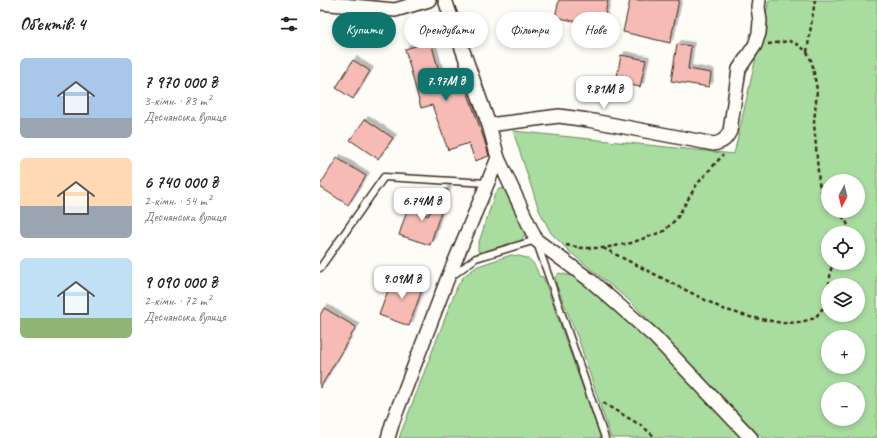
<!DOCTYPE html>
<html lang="uk">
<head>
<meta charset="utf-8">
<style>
	:root { --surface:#fff; --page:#f2f2f2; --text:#202124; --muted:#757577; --accent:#0f766e }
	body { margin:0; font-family:Caveat,sans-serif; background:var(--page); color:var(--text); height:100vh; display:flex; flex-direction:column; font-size:15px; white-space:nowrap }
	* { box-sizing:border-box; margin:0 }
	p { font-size:13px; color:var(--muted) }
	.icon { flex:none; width:22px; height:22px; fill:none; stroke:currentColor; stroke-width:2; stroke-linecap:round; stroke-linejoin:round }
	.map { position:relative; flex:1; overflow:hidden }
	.panel { display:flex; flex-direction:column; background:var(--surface); width:320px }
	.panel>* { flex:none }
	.guide { position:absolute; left:12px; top:12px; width:380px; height:36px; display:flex; gap:8px }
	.needle { width:26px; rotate:187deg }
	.controls { position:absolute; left:501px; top:174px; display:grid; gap:8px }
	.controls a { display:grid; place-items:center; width:44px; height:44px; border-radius:50%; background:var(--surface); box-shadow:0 2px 6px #0003; font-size:20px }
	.price { position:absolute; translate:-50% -34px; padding:0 9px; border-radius:8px; background:#fff; color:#222; font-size:13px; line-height:26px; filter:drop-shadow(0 1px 2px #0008) }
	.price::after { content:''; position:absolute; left:50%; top:24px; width:12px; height:9px; margin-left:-6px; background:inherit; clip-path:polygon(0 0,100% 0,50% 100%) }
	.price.selected { background:var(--accent); color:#fff }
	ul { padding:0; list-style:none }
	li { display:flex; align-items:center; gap:12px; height:100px; padding:0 20px }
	li span { display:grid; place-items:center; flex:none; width:112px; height:80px; border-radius:6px; color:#555 }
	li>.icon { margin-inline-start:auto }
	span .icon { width:48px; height:48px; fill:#fffc; stroke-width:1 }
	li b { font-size:17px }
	h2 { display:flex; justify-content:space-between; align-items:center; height:48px; padding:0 20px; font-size:17px }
	.pill { padding:0 14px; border-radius:18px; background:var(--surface); box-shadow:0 2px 6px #0003; font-size:14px; line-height:36px }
	.pill.selected { background:var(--accent); color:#fff }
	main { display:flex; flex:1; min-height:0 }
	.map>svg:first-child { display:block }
	.green { fill:#a9dda0; stroke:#72845f; fill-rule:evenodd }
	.building { fill:#f6bbb4; stroke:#3b2a1e; filter:url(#shadow) }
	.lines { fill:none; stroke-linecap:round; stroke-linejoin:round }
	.service-casing { stroke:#3b2a1e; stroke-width:9 }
	.minor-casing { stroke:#3b2a1e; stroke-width:16 }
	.path { stroke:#3b2a1e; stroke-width:2.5; stroke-dasharray:4 3; stroke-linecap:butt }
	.service { stroke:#fdfcf7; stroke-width:6 }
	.minor { stroke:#fdfcf7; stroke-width:13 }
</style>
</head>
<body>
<main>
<section class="panel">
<h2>Об’єктів: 4<svg class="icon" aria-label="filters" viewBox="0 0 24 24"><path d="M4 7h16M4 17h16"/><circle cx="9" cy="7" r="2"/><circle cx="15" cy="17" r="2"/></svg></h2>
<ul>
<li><span style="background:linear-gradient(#a9c7e8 75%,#9aa5b1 0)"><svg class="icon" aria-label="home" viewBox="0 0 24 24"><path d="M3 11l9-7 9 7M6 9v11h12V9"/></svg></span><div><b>7 970 000 ₴</b><p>3-кімн. · 83 m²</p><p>Деснянська вулиця</p></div></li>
<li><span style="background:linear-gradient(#ffd9b3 60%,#9aa5b1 0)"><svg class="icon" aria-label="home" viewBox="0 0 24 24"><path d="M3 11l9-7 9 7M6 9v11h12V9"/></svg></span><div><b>6 740 000 ₴</b><p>2-кімн. · 54 m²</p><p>Деснянська вулиця</p></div></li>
<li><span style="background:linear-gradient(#bfe0f5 75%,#8fb573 0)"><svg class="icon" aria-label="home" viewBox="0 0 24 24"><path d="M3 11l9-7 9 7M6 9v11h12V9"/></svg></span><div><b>9 090 000 ₴</b><p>2-кімн. · 72 m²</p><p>Деснянська вулиця</p></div></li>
</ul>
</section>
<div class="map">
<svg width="557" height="438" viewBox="0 0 557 438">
	<defs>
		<filter id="shadow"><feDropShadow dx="3.5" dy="-3.5" stdDeviation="0" flood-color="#0004"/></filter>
	</defs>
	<rect width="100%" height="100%" fill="#fdfcf7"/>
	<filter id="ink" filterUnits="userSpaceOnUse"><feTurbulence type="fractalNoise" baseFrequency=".025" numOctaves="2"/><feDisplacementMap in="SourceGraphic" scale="8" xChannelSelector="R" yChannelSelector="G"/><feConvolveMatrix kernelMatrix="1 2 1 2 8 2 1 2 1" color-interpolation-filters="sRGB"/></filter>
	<g filter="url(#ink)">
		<path class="green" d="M449,0H557V438H442L310,301L250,252L231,233L219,210L193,131L414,154ZM508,181H538V211H508ZM508,233H538V263H508ZM508,285H538V315H508ZM508,337H538V367H508ZM508,389H538V419H508Z
			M186,188L207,232L199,243L163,253L158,251V245L175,194L179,189Z
			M191,255C208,257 214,259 219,276L223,277L281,438H79L137,287L144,276L158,266Z
			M239,273L252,276L267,286L311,323L425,438H291L259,341L237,286L235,277Z"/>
		<path class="building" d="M239,0H288L282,27L235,17Z
			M310,0H359L350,43L303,32Z
			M111,42L122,83L142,77L164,139L169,156L155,161L149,143L128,150L112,105L101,108L85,49Z
			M357,44L371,46L368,69L391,73L389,87L351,81Z
			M301,55L326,60L320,87L296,82Z
			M33,60L50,71L33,99L16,88Z
			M45,119L73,138L58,159L30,140Z
			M17,158L46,176L28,205L0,187V185Z
			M125,189L128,190L110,245L79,235L89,204L108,216Z
			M74,274L104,284L89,326L59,315Z
			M4,308L36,327L0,388V315Z"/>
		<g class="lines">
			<defs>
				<path id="service" d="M0,268L64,177L167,183
					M132,276L156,258L216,240L285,438"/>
				<path id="minor" d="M0,3L75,10L109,0
					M169,125L239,116L268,120L394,144C403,142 406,139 410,131L419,69L435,45L439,33L440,21L438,7L439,0
					M178,158L216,240L270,280L335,337L431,438
					M68,438L73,421L127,280L178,158L169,125L125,0"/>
			</defs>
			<use href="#service" class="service-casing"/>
			<use href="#minor" class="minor-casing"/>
			<path class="path" d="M448,44L469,41L479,45L487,52L492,62L497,90L494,123L499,183L503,197L508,201
				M487,52L495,0
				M517,211C523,217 530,224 529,233
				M246,245L262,248H283L311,243L344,231L357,218L377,184L403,155
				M283,248L403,309L430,317L463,323L481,322L495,318L503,308L508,297
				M509,285L511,269L513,263
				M283,403L322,426L336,438"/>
			<use href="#service" class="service"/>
			<use href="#minor" class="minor"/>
		</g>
	</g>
</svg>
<div class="controls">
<a><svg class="needle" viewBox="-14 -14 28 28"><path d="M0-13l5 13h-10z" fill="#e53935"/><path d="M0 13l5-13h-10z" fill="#757577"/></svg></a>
<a><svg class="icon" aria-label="locate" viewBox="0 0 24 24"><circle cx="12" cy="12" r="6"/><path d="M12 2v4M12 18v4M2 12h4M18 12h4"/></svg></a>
<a><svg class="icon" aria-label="layers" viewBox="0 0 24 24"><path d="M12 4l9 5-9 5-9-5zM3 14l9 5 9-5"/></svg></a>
<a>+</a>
<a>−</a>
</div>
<b class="price selected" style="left:126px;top:102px">7.97M ₴</b>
<b class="price" style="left:284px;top:110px">9.81M ₴</b>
<b class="price" style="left:102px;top:222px">6.74M ₴</b>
<b class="price" style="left:82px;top:300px">9.09M ₴</b>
<div class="guide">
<a class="pill selected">Купити</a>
<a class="pill">Орендувати</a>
<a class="pill">Фільтри</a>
<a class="pill">Нове</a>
</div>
</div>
</main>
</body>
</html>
